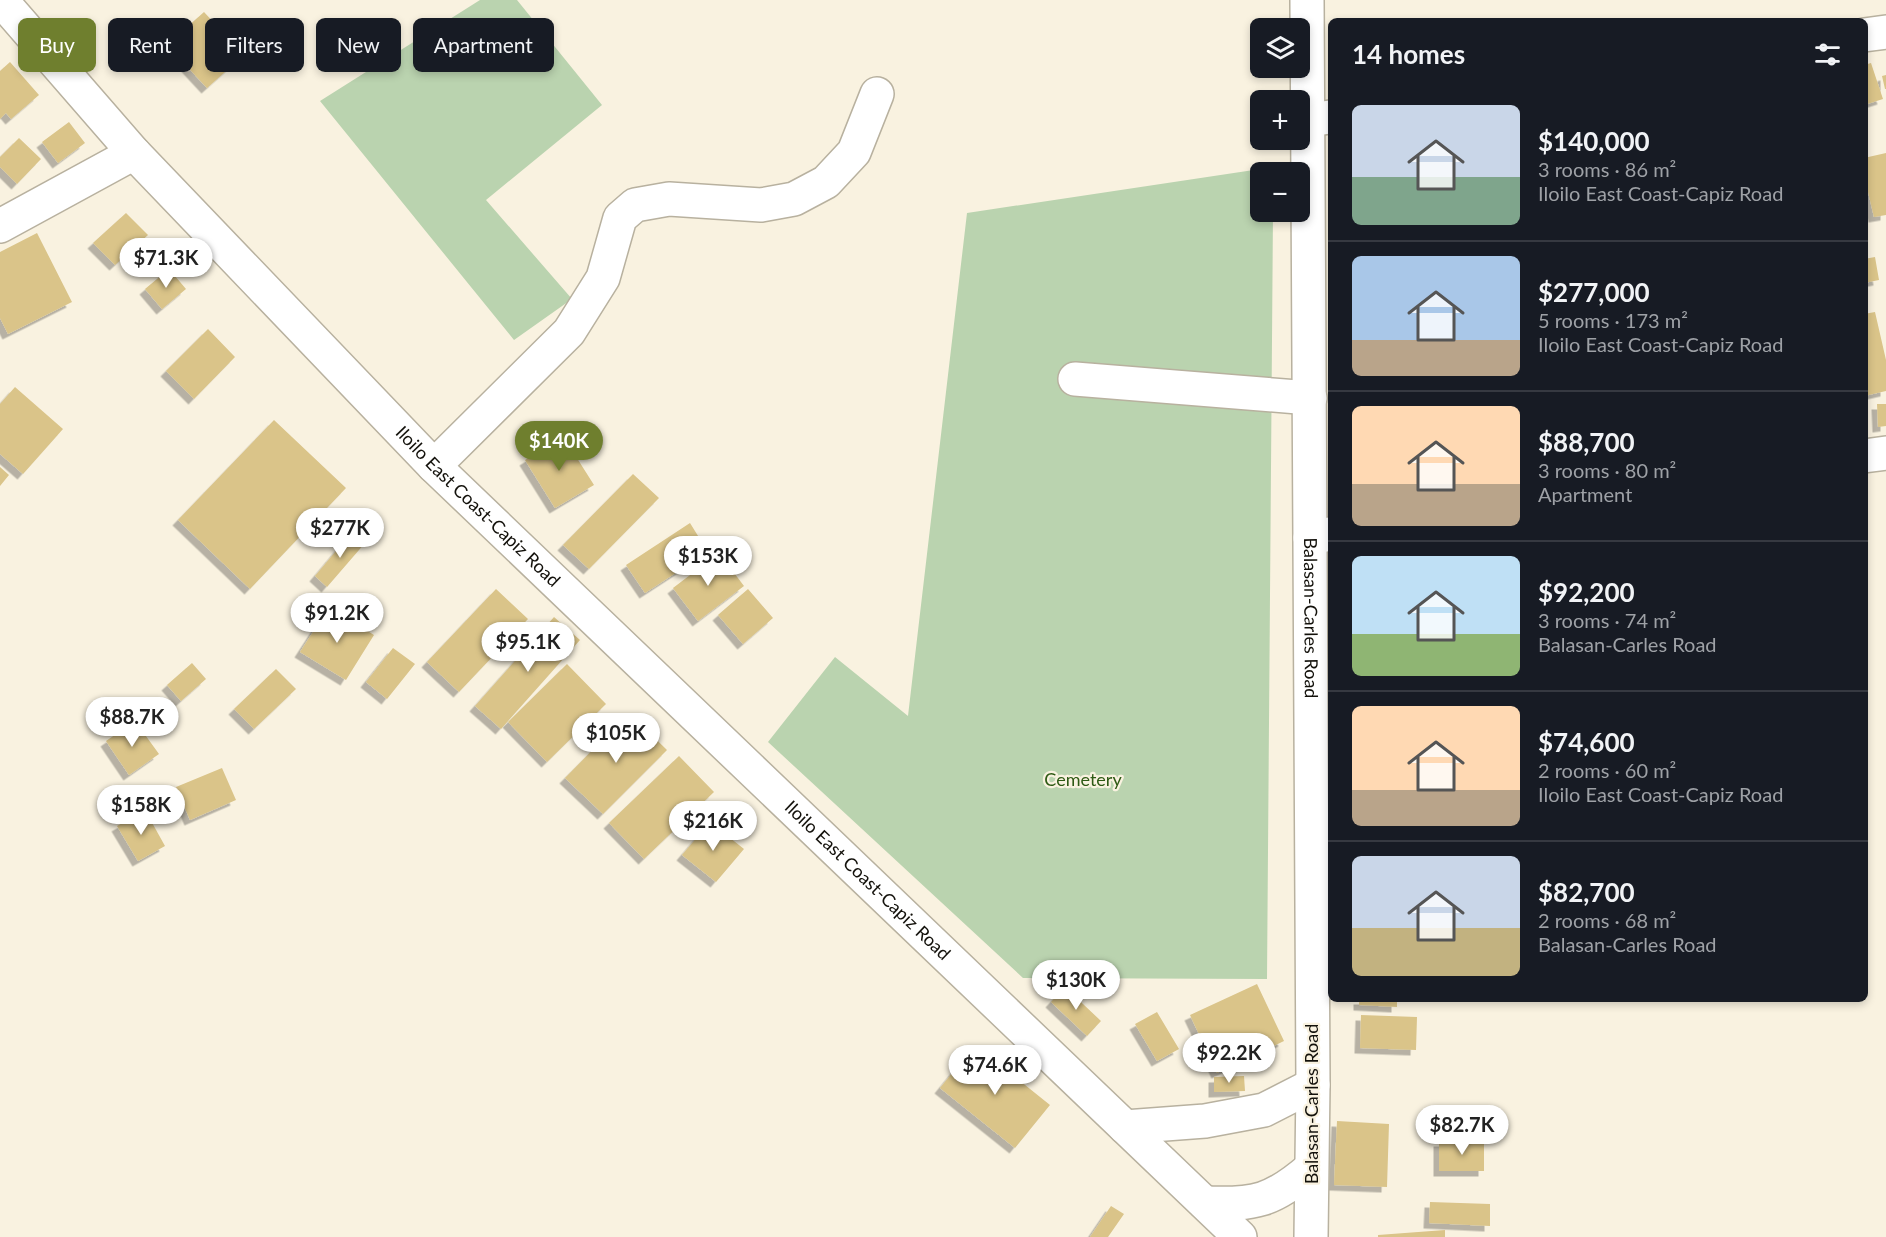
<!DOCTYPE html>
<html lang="en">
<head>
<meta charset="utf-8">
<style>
	:root { --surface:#171b24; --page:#242831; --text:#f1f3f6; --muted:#9ea1a6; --line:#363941; --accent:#6f7f2e }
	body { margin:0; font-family:Lato,sans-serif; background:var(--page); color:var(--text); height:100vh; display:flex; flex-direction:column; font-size:22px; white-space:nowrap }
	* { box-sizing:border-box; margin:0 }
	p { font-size:20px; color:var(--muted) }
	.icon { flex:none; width:33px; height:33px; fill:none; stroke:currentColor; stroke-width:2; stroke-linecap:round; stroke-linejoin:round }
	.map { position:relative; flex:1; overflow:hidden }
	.details { position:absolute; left:1328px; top:18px; width:540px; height:984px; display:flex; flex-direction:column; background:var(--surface); border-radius:9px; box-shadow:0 3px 9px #0003 }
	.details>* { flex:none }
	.hud { position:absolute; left:18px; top:18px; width:570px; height:54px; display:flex; gap:12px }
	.fabs { position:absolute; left:1250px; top:18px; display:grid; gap:12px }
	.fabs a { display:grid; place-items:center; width:60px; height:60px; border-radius:9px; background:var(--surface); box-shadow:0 3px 9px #0003; font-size:30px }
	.price { position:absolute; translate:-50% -51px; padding:0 14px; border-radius:21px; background:#fff; color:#222; font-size:20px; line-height:39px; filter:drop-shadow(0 2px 3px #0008) }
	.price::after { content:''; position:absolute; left:50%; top:36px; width:18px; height:14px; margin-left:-9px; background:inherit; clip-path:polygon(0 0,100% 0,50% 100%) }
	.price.on { background:var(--accent); color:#fff }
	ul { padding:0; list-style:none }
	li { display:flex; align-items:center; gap:18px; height:150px; padding:0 24px }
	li+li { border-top:2px solid var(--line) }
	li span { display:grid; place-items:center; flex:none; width:168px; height:120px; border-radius:9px; color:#555 }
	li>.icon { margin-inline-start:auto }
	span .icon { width:72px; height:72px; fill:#fffc; stroke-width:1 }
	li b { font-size:26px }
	h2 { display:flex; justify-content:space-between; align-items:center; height:72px; padding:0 24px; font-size:26px }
	.chip { padding:0 21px; border-radius:9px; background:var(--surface); box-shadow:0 3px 9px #0003; font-size:21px; line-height:54px }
	.chip.on { background:var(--accent); color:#fff }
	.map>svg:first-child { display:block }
	.green { fill:#bad3af }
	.building { fill:#dac489; filter:url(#shadow) }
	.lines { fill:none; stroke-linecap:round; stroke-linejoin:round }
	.minor-casing { stroke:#b8b19f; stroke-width:36 }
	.major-casing { stroke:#b8b19f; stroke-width:36 }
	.minor { stroke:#fff; stroke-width:33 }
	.major { stroke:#fff; stroke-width:33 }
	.labels { text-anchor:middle; stroke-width:4.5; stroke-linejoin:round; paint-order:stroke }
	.street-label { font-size:18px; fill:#13110b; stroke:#f9f2e0 }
	.park-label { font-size:18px; fill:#2e5a14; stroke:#f9f2e0 }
</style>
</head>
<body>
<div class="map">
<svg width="1886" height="1237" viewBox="0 0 1886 1237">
	<defs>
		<filter id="shadow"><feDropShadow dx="-5.5" dy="5.5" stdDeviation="0" flood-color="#0004"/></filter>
	</defs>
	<rect width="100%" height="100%" fill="#f9f2e0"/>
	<path class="green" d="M480,0H517L602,105L486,200L572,299L514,340L320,101Z
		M1273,167V172H1260V212H1273L1267,979L1023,978L768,742L835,657L908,716L967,213Z"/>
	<path class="building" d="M204,12L244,55L207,88L167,45Z
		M10,62L39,95L11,119L6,113L0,119V71Z
		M1871,63L1883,99L1864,105V65Z
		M1886,75V89H1885L1882,76Z
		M69,122L85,143L58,163L42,142Z
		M19,138L41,159L17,184L0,167V157Z
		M1886,153V215L1874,217L1864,175V158Z
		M126,213L148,235L115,265L93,243Z
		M37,233L72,302L8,334L0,318V252Z
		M1875,257L1879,280L1864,283V259Z
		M169,269L186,289L162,309L145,289Z
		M1875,312L1886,360V391L1864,396V314Z
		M208,329L235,357L194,399L166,371Z
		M15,387L63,429L23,474L0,454V404Z
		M1877,404H1886V426L1878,427Z
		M274,420L346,488L250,589L178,520Z
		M563,436L594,485L555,508L525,460Z
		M0,467L9,475L0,486Z
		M633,474L659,498L589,569L563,545Z
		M690,523L708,552L645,593L626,565Z
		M352,532L365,543L327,587L315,576Z
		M719,553L744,586L698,621L673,588Z
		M496,589L528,619L459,692L427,662Z
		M748,589L773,618L743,644L718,615Z
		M329,607L374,635L346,680L300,652Z
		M554,617L580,640L501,729L475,706Z
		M393,648L415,664L387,699L366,682Z
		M192,663L206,679L181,701L167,685Z
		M567,664L606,704L547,762L508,722Z
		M276,669L296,689L254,729L234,709Z
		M629,713L667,750L603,814L565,778Z
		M135,721L159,754L129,775L106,741Z
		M679,756L714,792L644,859L609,823Z
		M222,768L236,800L190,820L176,787Z
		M145,810L165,846L138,861L117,826Z
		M710,822L744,849L716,882L682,855Z
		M1257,984L1284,1041L1217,1073L1190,1015Z
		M1065,987L1101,1021L1087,1036L1051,1002Z
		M1359,999H1397V1007L1359,1005Z
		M1157,1012L1179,1049L1157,1061L1135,1024Z
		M1361,1015L1417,1017L1416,1050L1360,1048Z
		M975,1045L1050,1105L1015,1148L940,1088Z
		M1244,1076L1245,1091L1214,1092V1077Z
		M1337,1121L1389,1124L1387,1187L1334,1185Z
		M1439,1141H1484V1171H1439Z
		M1430,1202L1490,1204V1226L1429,1223Z
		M1111,1206L1124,1214L1108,1237H1090Z
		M1445,1230V1237H1378V1235Z"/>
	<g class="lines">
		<defs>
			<path id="minor" d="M1864,35L1886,32
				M1309,120L1330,117
				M0,226L134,153
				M1075,379L1310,398
				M1864,456L1886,453
				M434,466L569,332L603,278L620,218L635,205L669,199L761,205L794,199L826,182L854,152L877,94
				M1310,538L1330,534
				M1125,1127L1205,1121L1264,1110L1313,1085"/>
			<g id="major">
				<path id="s1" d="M1,0L134,153L434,466L1240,1237"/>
				<path id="s2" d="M1307,0L1313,1085L1311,1237"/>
				<path d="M1205,1203C1255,1205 1273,1201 1311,1168"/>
			</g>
		</defs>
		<use href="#minor" class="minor-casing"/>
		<use href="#major" class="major-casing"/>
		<use href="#minor" class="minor"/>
		<use href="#major" class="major"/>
	</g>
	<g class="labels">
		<g class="street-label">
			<text dy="6" stroke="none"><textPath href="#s1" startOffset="696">Iloilo East Coast-Capiz Road</textPath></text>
			<text dy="6" stroke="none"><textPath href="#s2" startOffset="618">Balasan-Carles Road</textPath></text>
			<text dy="6" stroke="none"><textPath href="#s1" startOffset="1236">Iloilo East Coast-Capiz Road</textPath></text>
			<text transform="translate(1312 1104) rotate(-90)" y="6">Balasan-Carles Road</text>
		</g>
		<g class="park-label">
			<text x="1083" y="786">Cemetery</text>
		</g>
	</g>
</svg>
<div class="fabs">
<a><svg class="icon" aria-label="layers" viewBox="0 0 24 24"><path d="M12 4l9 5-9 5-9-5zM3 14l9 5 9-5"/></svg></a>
<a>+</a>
<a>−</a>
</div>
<b class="price" style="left:166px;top:289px">$71.3K</b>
<b class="price on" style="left:559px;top:472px">$140K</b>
<b class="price" style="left:340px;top:559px">$277K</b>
<b class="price" style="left:708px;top:587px">$153K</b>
<b class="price" style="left:337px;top:644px">$91.2K</b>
<b class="price" style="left:528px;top:673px">$95.1K</b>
<b class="price" style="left:132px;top:748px">$88.7K</b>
<b class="price" style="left:616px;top:764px">$105K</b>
<b class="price" style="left:141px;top:836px">$158K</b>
<b class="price" style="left:713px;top:852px">$216K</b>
<b class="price" style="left:1076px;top:1011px">$130K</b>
<b class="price" style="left:1229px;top:1084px">$92.2K</b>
<b class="price" style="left:995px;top:1096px">$74.6K</b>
<b class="price" style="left:1462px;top:1156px">$82.7K</b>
<div class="hud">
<a class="chip on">Buy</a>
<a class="chip">Rent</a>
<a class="chip">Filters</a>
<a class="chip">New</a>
<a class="chip">Apartment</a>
</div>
<section class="details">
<h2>14 homes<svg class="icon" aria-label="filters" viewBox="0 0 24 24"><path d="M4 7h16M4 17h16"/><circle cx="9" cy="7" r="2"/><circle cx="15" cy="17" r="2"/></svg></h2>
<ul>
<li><span style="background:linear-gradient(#c9d6e8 60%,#7fa58c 0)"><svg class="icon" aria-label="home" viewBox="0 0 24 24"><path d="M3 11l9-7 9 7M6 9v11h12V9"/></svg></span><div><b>$140,000</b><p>3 rooms · 86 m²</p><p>Iloilo East Coast-Capiz Road</p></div></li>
<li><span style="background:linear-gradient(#a9c7e8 70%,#b9a48a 0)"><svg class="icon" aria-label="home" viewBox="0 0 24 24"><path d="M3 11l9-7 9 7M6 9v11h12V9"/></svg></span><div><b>$277,000</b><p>5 rooms · 173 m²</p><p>Iloilo East Coast-Capiz Road</p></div></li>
<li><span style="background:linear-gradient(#ffd9b3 65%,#b9a48a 0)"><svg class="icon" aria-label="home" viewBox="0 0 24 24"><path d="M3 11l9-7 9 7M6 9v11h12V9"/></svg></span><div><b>$88,700</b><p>3 rooms · 80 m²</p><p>Apartment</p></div></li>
<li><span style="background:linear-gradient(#bfe0f5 65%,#8fb573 0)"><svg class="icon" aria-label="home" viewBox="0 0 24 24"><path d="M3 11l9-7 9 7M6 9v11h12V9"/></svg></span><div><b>$92,200</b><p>3 rooms · 74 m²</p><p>Balasan-Carles Road</p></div></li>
<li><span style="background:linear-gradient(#ffd9b3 70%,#b9a48a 0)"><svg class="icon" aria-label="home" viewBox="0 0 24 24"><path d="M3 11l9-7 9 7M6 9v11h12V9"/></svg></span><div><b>$74,600</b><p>2 rooms · 60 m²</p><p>Iloilo East Coast-Capiz Road</p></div></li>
<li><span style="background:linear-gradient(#c9d6e8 60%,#c2b280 0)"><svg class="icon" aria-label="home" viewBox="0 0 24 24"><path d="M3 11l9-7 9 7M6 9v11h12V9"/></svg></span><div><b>$82,700</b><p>2 rooms · 68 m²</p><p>Balasan-Carles Road</p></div></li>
</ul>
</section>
</div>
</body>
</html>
